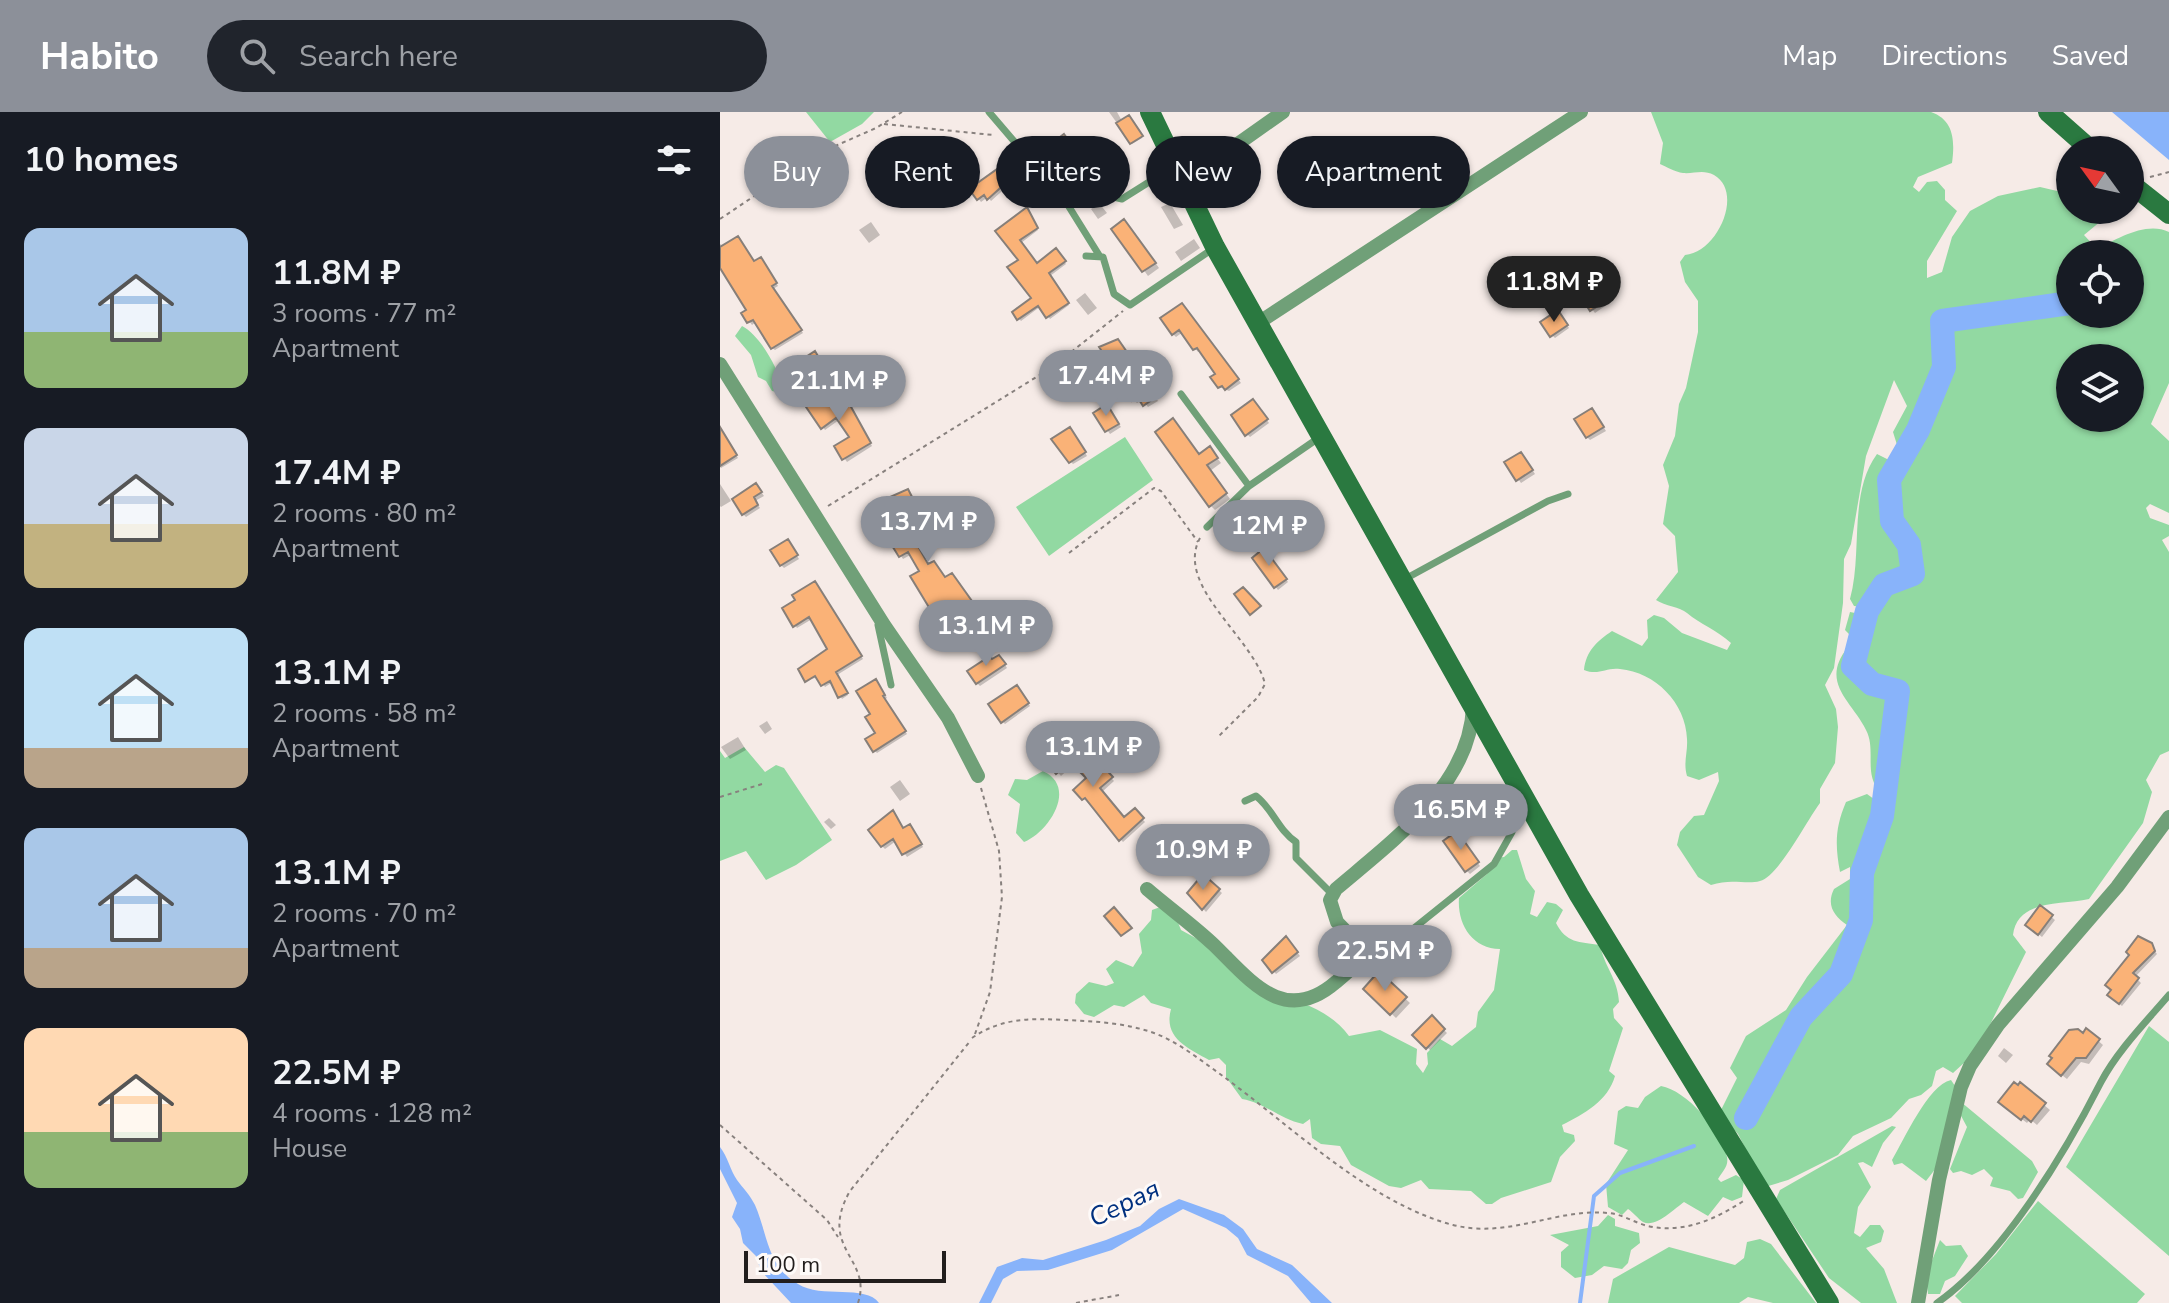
<!DOCTYPE html>
<html lang="en">
<head>
<meta charset="utf-8">
<style>
	:root { --surface:#171b24; --page:#20242c; --text:#f1f3f6; --muted:#9ea1a6; --accent:#8c9099 }
	body { margin:0; font-family:"Nunito Sans",sans-serif; background:var(--page); color:var(--text); height:100vh; display:flex; flex-direction:column; font-size:30px; white-space:nowrap }
	* { box-sizing:border-box; margin:0 }
	p { font-size:26px; color:var(--muted) }
	.icon { flex:none; width:44px; height:44px; fill:none; stroke:currentColor; stroke-width:2; stroke-linecap:round; stroke-linejoin:round }
	.map { position:relative; flex:1; overflow:hidden }
	.details { display:flex; flex-direction:column; background:var(--surface); width:720px }
	.details>* { flex:none }
	.banner { position:absolute; left:24px; top:24px; width:760px; height:72px; display:flex; gap:16px }
	.needle { width:52px; rotate:303deg }
	.controls { position:absolute; left:1336px; top:24px; display:grid; gap:16px }
	.controls a { display:grid; place-items:center; width:88px; height:88px; border-radius:50%; background:var(--surface); box-shadow:0 2px 6px #0004; font-size:40px }
	.scale { position:absolute; left:24px; bottom:20px; width:202px; box-sizing:border-box; padding-left:8px; border:4px solid #221e1d; border-top:0; font-size:22px; line-height:28px; white-space:nowrap; color:#221e1d; -webkit-text-stroke:6px #fefaf8; paint-order:stroke }
	.price { position:absolute; translate:-50% -68px; padding:0 18px; border-radius:28px; background:var(--accent); color:#fff; font-size:26px; line-height:52px; filter:drop-shadow(0 2px 4px #0008) }
	.price::after { content:''; position:absolute; left:50%; top:48px; width:24px; height:18px; margin-left:-12px; background:inherit; clip-path:polygon(0 0,100% 0,50% 100%) }
	.price.on { background:#222; color:#fff }
	ul { padding:0; list-style:none }
	li { display:flex; align-items:center; gap:24px; height:200px; padding:0 24px }
	li span { display:grid; place-items:center; flex:none; width:224px; height:160px; border-radius:16px; color:#555 }
	li>.icon { margin-inline-start:auto }
	span .icon { width:96px; height:96px; fill:#fffc; stroke-width:1 }
	li b { font-size:34px }
	h2 { display:flex; justify-content:space-between; align-items:center; height:96px; padding:0 24px; font-size:34px }
	.chip { padding:0 28px; border-radius:36px; background:var(--surface); box-shadow:0 2px 6px #0004; font-size:28px; line-height:72px }
	.chip.on { background:var(--accent); color:#fff }
	header { display:flex; align-items:center; gap:48px; box-sizing:border-box; height:112px; padding:0 40px; background:var(--accent); color:#fff }
	header strong { font-size:38px }
	nav { display:flex; gap:44px; margin-inline-start:auto; font-size:28px }
	.search { width:560px; height:72px; background:var(--page); display:flex; align-items:center; gap:20px; box-sizing:border-box; padding:0 28px; border-radius:44px; color:var(--muted); font-size:30px }
	main { display:flex; flex:1; min-height:0 }
	.map>svg:first-child { display:block }
	.green { fill:#92d9a2; fill-rule:evenodd }
	.water { fill:#88b3fa }
	.shadow { fill:#0003 }
	.lines { fill:none; stroke-linecap:round; stroke-linejoin:round }
	.stream { stroke:#88b3fa; stroke-width:4 }
	.river { stroke:#88b3fa; stroke-width:24 }
	.building { fill:#fab277; stroke:#877f79; stroke-width:2 }
	.path { stroke:#88817e; stroke-width:2; stroke-dasharray:4 4; stroke-linecap:butt }
	.lane { stroke:#70a078; stroke-width:7 }
	.street { stroke:#70a078; stroke-width:14 }
	.secondary { stroke:#2a7940; stroke-width:20 }
	.labels { text-anchor:middle; stroke-width:6; stroke-linejoin:round; paint-order:stroke }
	.water-label { font-size:26px; font-style:italic; fill:#00307f; stroke:#fefaf8 }
</style>
</head>
<body>
<header>
<strong>Habito</strong>
<div class="search"><svg class="icon" aria-label="search" viewBox="0 0 24 24"><circle cx="10" cy="10" r="6"/><path d="M15 15l6 6"/></svg>Search here</div>
<nav><a>Map</a><a>Directions</a><a>Saved</a></nav>
</header>
<main>
<section class="details">
<h2>10 homes<svg class="icon" aria-label="filters" viewBox="0 0 24 24"><path d="M4 7h16M4 17h16"/><circle cx="9" cy="7" r="2"/><circle cx="15" cy="17" r="2"/></svg></h2>
<ul>
<li><span style="background:linear-gradient(#a9c7e8 65%,#8fb573 0)"><svg class="icon" aria-label="home" viewBox="0 0 24 24"><path d="M3 11l9-7 9 7M6 9v11h12V9"/></svg></span><div><b>11.8M ₽</b><p>3 rooms · 77 m²</p><p>Apartment</p></div></li>
<li><span style="background:linear-gradient(#c9d6e8 60%,#c2b280 0)"><svg class="icon" aria-label="home" viewBox="0 0 24 24"><path d="M3 11l9-7 9 7M6 9v11h12V9"/></svg></span><div><b>17.4M ₽</b><p>2 rooms · 80 m²</p><p>Apartment</p></div></li>
<li><span style="background:linear-gradient(#bfe0f5 75%,#b9a48a 0)"><svg class="icon" aria-label="home" viewBox="0 0 24 24"><path d="M3 11l9-7 9 7M6 9v11h12V9"/></svg></span><div><b>13.1M ₽</b><p>2 rooms · 58 m²</p><p>Apartment</p></div></li>
<li><span style="background:linear-gradient(#a9c7e8 75%,#b9a48a 0)"><svg class="icon" aria-label="home" viewBox="0 0 24 24"><path d="M3 11l9-7 9 7M6 9v11h12V9"/></svg></span><div><b>13.1M ₽</b><p>2 rooms · 70 m²</p><p>Apartment</p></div></li>
<li><span style="background:linear-gradient(#ffd9b3 65%,#8fb573 0)"><svg class="icon" aria-label="home" viewBox="0 0 24 24"><path d="M3 11l9-7 9 7M6 9v11h12V9"/></svg></span><div><b>22.5M ₽</b><p>4 rooms · 128 m²</p><p>House</p></div></li>
</ul>
</section>
<div class="map">
<svg width="1449" height="1191" viewBox="0 0 1449 1191">
	<rect width="100%" height="100%" fill="#f6ebe7"/>
	<path class="green" d="M86,0H154L142,12L110,30Z
		M931,0H1211C1234,8 1235,29 1232,51L1198,65L1193,75L1199,80L1207,70L1217,69L1225,78V88L1237,99L1207,149V166L1222,160L1232,125L1250,99L1278,84L1320,75L1350,82V98H1385L1381,109L1364,123L1377,137C1397,127 1426,109 1449,120V271L1431,312L1449,329V401L1430,392L1426,396L1430,406L1449,413V424L1442,428L1449,440V639L1440,643L1426,668L1432,680L1423,711L1369,787C1342,793 1297,787 1293,823L1306,840L1257,939L1233,961L1223,955L1216,959L1212,974L1201,983L1189,987L1171,1006L1133,1024L1118,1043L1068,1068L1045,1075L1018,1022L1003,1006L1001,998L1017,966L1010,956L1026,924L1066,898L1087,865L1127,813C1114,804 1106,793 1114,777L1130,767V755L1120,760C1115,733 1115,716 1126,690L1147,682L1158,690L1162,682C1142,663 1157,639 1146,618C1132,589 1099,571 1128,535L1132,537V525L1125,518L1130,500L1140,502L1143,495L1134,494L1130,487C1143,440 1128,382 1157,342L1171,349L1178,336L1173,320L1187,294L1174,268L1146,344L1131,432L1124,447L1123,491L1114,556L1105,573L1116,597L1118,615L1115,651L1100,677V691C1087,708 1059,764 1040,769C1026,773 1012,766 991,773L978,765L957,733L960,720L974,704L984,703L999,669L998,660L979,668L967,664C963,650 968,641 967,627C966,591 935,560 900,557C886,555 879,564 864,558C866,539 877,529 892,519L922,534L928,526L927,508L934,503L944,506L962,521L1007,538L1011,531C997,518 980,512 967,501C960,495 945,494 936,488L958,460L955,424L943,412L949,374L943,353L955,324L959,292L966,276L978,220V189L965,170L960,150L965,143C998,140 1024,80 994,63C983,57 974,62 963,61C955,60 947,55 940,52L943,31ZM1350,142H1410V202H1350ZM1350,246H1410V306H1350Z
		M22,214C41,224 57,256 64,276L61,281L52,279L46,269L38,265L31,243L15,224Z
		M405,325L433,368L329,444L296,395Z
		M24,635L45,660L56,653L64,656L112,728L76,753L46,768L26,739L0,749V639L5,646Z
		M323,659C358,675 329,720 304,730L296,721L300,692L288,683L295,667L307,668Z
		M792,738H797L806,767L815,779L810,802L817,805L827,790L836,792L843,798L836,811C846,831 859,830 880,833C884,854 898,867 899,890L893,897L894,906L903,916L889,959L895,964C888,989 864,1002 842,1013L844,1020L854,1023L855,1029L840,1045L831,1070L781,1086L772,1092H766L751,1079L709,1077L701,1068L681,1076L669,1074L631,1053L620,1034L601,1032L592,1026L590,1007L583,1012C560,1007 545,991 522,987L506,965V953L499,946L489,948C468,936 443,926 451,897L431,891L424,883L404,895L394,893L374,905L364,902L355,891L356,882L369,870L386,874L394,871L386,857L396,848L413,855L422,841L419,822L431,808L432,798L443,794L455,803L461,818L492,835L511,840L529,874C564,886 607,893 629,924L660,918L697,937L696,952L703,961L708,952L707,941L720,927L732,934L756,915L758,900L774,878L780,837C752,837 737,812 739,786L767,762L775,746L784,745Z
		M1429,914L1449,930V1144L1346,1055Z
		M1231,968L1235,974L1216,1056L1206,1069L1182,1051L1174,1053L1172,1048C1184,1028 1208,973 1231,968Z
		M941,974C966,978 1002,1019 1007,1045C1009,1054 1002,1060 998,1067L1001,1070L1016,1063L1024,1068L1022,1085L1012,1089L1003,1085L988,1104L964,1090C954,1097 936,1116 923,1110C918,1107 913,1100 908,1097L902,1103L888,1095L886,1072L908,1038L894,1032L898,999L906,994L918,996L925,985Z
		M1241,990L1312,1049L1318,1060L1303,1086L1298,1087L1290,1079L1270,1074L1273,1066L1264,1057L1252,1063L1241,1059L1233,1061L1230,1057L1247,1015L1239,1000Z
		M1172,1014L1176,1015L1163,1031L1152,1055L1143,1050L1138,1051L1151,1075L1138,1095L1134,1121L1140,1125L1150,1113H1160L1164,1119L1161,1130L1146,1136L1164,1157L1177,1191H1141L1109,1166L1056,1087L1060,1078Z
		M1318,1089L1425,1182L1417,1191H1242L1235,1184L1276,1142Z
		M888,1103L895,1107V1114L919,1121L920,1131L911,1138L908,1151L902,1157L884,1154L872,1163L855,1166L841,1155V1140L849,1133L830,1123L878,1114Z
		M1040,1127L1051,1132L1096,1191H1053L1028,1185L1019,1191H888L893,1167L949,1135L1015,1153L1024,1146L1027,1130Z
		M1220,1128L1226,1134L1241,1133L1248,1144L1235,1164L1225,1169L1220,1182H1208L1206,1164Z"/>
	<path class="water" d="M1392,0H1449V48Z
		M0,1035C8,1045 10,1058 17,1068C23,1076 30,1083 35,1093C48,1123 47,1154 78,1172C101,1187 146,1172 159,1191H71L41,1159L36,1144L23,1131L20,1117L12,1105L17,1091L0,1057Z
		M459,1087L504,1103L523,1117L537,1137L572,1153L612,1191H591L568,1164L527,1143L518,1126L506,1116L463,1097L392,1138L328,1158L297,1159L283,1167L271,1191H259L277,1155L302,1146L323,1148L386,1128L420,1114L439,1097Z"/>
	<path class="shadow" d="M389,0H397L402,9L409,5L422,26L412,32Z
		M346,28L372,62L362,70L360,67Z
		M283,60L290,72L271,89L268,85L261,90L252,78Z
		M379,91L387,101L378,107L371,97Z
		M450,91L463,113L454,117L441,95Z
		M308,99L318,118L301,131L317,153L338,141L346,152L330,164L349,193L330,207L321,194L301,209L294,201L313,187L301,149L278,119Z
		M151,110L160,123L149,131L139,118Z
		M409,114L439,156L428,164L394,117Z
		M474,127L480,136L461,149L455,140Z
		M0,132L34,151L43,150L58,174L53,177L83,221L55,238L52,236L36,210L32,213L24,202L29,199L0,152Z
		M882,176L891,190L875,201L862,184Z
		M365,181L377,196L368,203L356,188Z
		M465,196L521,271L509,279L500,275L498,262L481,238L478,240L463,220L456,225L453,222Z
		M841,204L849,216L835,226L832,223Z
		M401,232L410,247L396,256L382,236Z
		M136,243L140,251L131,256L126,248Z
		M97,244L103,254L87,269L84,266L77,270L75,268Z
		M427,272L438,289L428,295L422,288L417,291L414,288Z
		M127,289L152,334L127,350L116,334L132,325L119,308L105,318L103,315L102,294L110,296Z
		M536,293L549,311L530,325L527,322Z
		M389,298L401,315L390,322L376,302Z
		M875,301L886,319L870,328L867,325Z
		M0,317L18,346L1,356L0,355Z
		M353,320L367,344L353,352L350,349Z
		M494,342L501,351L490,359L510,387L495,398L490,393L480,344Z
		M804,345L815,362L801,371L787,351Z
		M0,372L11,389L1,395L0,394Z
		M39,377L44,384L35,389L40,396L26,405L23,402Z
		M191,382L214,429L199,437L209,454L258,498L266,497L272,508L239,526L223,500L218,504L215,501L193,465L202,459L192,442L183,447L174,433L178,430Z
		M70,433L79,447L64,456L61,453Z
		M547,441L568,470L558,478L534,446Z
		M97,474L143,547L117,563L128,583L122,587L113,570L105,575L99,565L87,568L110,537L92,507L77,516L75,513Z
		M282,548L287,556L260,574L257,571L273,549Z
		M159,572L167,586L164,588L187,622L157,641L155,639Z
		M299,578L310,594L285,612L282,609Z
		M47,609L52,617L45,622L39,614Z
		M400,624L406,632L400,637L394,629Z
		M18,625L26,638L10,647L1,635Z
		M343,641L372,660L379,653L394,669L382,680L405,707L415,699L425,710L403,730L356,678L369,667L354,652L341,664L331,652Z
		M180,668L190,682L180,689L170,675Z
		M109,706L116,713L111,717L104,710Z
		M193,717L203,735L187,745L176,729L165,737L162,734L184,718Z
		M739,725L760,754L750,762L747,759Z
		M434,735L446,748L434,760L422,746Z
		M484,765L502,781L486,800L469,781Z
		M1321,796L1335,808L1322,825L1311,816Z
		M569,830L580,844L556,862L545,849Z
		M1430,833L1437,842L1415,865L1421,871L1402,894L1389,883Z
		M713,840L726,852L718,861L706,849Z
		M659,862L690,891L676,906L646,877Z
		M712,906L727,921L710,938L695,923Z
		M1367,919L1383,933L1369,952L1361,950L1347,967L1334,957Z
		M1284,936L1293,943L1286,951L1278,944Z
		M1300,973L1330,998L1317,1013L1310,1007L1307,1011L1286,995Z"/>
	<g class="lines">
		<path class="stream" d="M860,1191L874,1084L900,1061L974,1034"/>
		<path class="river" d="M1026,1006L1081,905L1121,862L1141,808L1142,761L1162,704L1178,579L1152,572L1133,554L1147,499L1164,473L1193,462L1189,433L1172,409L1169,368L1198,318L1224,255L1222,209L1350,191"/>
	</g>
	<path class="building" d="M409,3L423,24L410,32L396,11Z
		M344,22L371,59L358,69L331,32Z
		M280,55L289,68L267,88L264,83L257,88L249,77Z
		M307,95L318,116L300,128L317,151L336,136L346,149L329,161L349,191L326,206L318,194L297,208L292,200L311,186L287,155L298,148L275,119Z
		M404,107L436,151L422,160L391,117Z
		M18,124L34,149L41,145L57,171L52,174L82,218L51,237L33,208L27,211L21,201L26,198L0,156V135Z
		M879,170L890,186L870,199L860,183Z
		M462,191L519,267L505,278L502,274L498,276L490,265L495,262L477,236L473,238L459,218L452,223L440,206Z
		M838,198L848,213L830,225L820,210Z
		M398,227L409,243L392,254L379,235Z
		M95,239L102,251L84,268L81,264L73,270L66,258Z
		M424,266L436,285L423,294L418,286L412,289L405,279Z
		M95,281L101,292L106,289L110,294L125,284L151,331L122,348L114,334L129,325L116,306L101,317L82,289Z
		M533,287L548,307L525,324L511,303Z
		M387,292L399,312L385,320L373,301Z
		M872,296L884,315L866,326L854,307Z
		M453,306L479,342L490,334L498,346L487,353L507,381L489,395L435,320Z
		M0,315L17,343L0,354Z
		M350,315L366,340L349,351L331,327Z
		M801,340L813,358L796,369L784,350Z
		M36,371L42,380L34,385L38,393L22,403L12,387Z
		M188,377L213,426L198,434L208,452L214,449L225,465L232,461L257,496L264,492L270,504L235,525L220,498L213,502L190,464L199,459L188,440L179,445L171,432L175,430L152,400L163,393L161,389Z
		M68,427L78,443L60,454L50,438Z
		M544,436L567,467L554,476L532,446Z
		M95,469L142,544L116,560L128,581L118,586L110,569L101,574L95,564L85,570L78,557L107,537L89,505L73,515L62,496L75,488L72,483Z
		M523,475L541,494L530,503L514,482Z
		M279,543L286,552L256,572L247,559L270,544L272,547Z
		M156,567L165,583L163,584L186,619L153,640L145,627L155,621L145,605L150,602L136,579Z
		M297,573L309,591L281,611L268,592Z
		M334,627L343,639L350,632L372,657L379,650L393,665L380,676L404,705L415,696L424,706L399,729L365,686L362,688L353,678L366,666L350,650L336,662L328,652L332,649L322,635Z
		M173,698L183,716L190,712L202,732L182,743L173,727L161,735L148,718Z
		M737,719L759,750L745,760L723,729Z
		M434,733L445,744L430,758L419,746Z
		M483,762L500,777L482,798L467,781Z
		M1320,793L1333,803L1318,823L1305,813Z
		M394,795L412,816L401,824L384,804Z
		M566,824L578,840L552,861L542,848Z
		M1418,824L1432,831L1435,839L1413,861L1419,866L1399,892L1387,883L1391,878L1385,873L1409,843L1406,840Z
		M659,859L687,885L670,903L643,877Z
		M712,903L725,917L706,937L692,923Z
		M1366,916L1380,927L1366,946H1356L1341,964L1327,952L1332,946L1329,944L1349,918L1358,917L1363,921Z
		M1294,970L1298,973L1300,970L1326,991L1311,1010L1304,1004L1301,1008L1278,990Z"/>
	<g class="lines">
		<path class="path" d="M164,12L273,23
			M1430,65L1449,60
			M0,107L97,42L156,16L182,0
			M108,394L331,256L403,199
			M480,426C454,474 534,526 545,572L538,585L499,624
			M349,441L434,376L441,379L478,430
			M0,685L42,672
			M255,922L270,880L282,785L279,739L261,676
			M252,926C281,906 310,906 344,908C374,909 406,911 434,921C458,930 479,947 500,962C569,1012 649,1091 733,1113C789,1127 836,1096 888,1101C902,1102 915,1111 928,1114C964,1122 996,1107 1025,1088
			M0,1013L107,1108L118,1125
			M138,1191C153,1146 97,1137 130,1079L251,928
			M356,1191L399,1183"/>
		<path class="lane" d="M269,0L346,90L379,143
			M381,82L402,87L453,55
			M366,144L383,145L394,182L410,193L494,136
			M461,282L529,374
			M487,415L529,374L600,325
			M685,467L828,389L848,382
			M158,513L171,573
			M525,689L536,684C553,697 558,718 576,730V746L613,783
			M663,841L774,752L792,720L800,687
			M1217,1191C1283,1145 1345,1041 1381,970C1398,938 1426,910 1449,883"/>
		<path class="street" d="M464,70L563,0
			M538,211L861,0
			M0,252L164,513L228,606L258,664
			M427,777C449,796 473,813 494,833C530,868 564,915 616,870C627,861 640,851 642,836L617,810L610,788L616,777C671,730 751,673 753,594
			M1198,1191L1219,1068L1241,975L1250,954L1278,913L1397,775L1449,705"/>
		<path class="secondary" d="M430,0L495,135L859,783L1109,1191
			M1328,0L1371,38
			M1410,71L1449,102"/>
	</g>
	<g class="labels">
		<g class="water-label">
			<text transform="translate(404 1091) rotate(-26)" y="9">Серая</text>
		</g>
	</g>
</svg>
<div class="controls">
<a><svg class="needle" viewBox="-14 -14 28 28"><path d="M0-13l5 13h-10z" fill="#e53935"/><path d="M0 13l5-13h-10z" fill="#9ea1a6"/></svg></a>
<a><svg class="icon" aria-label="locate" viewBox="0 0 24 24"><circle cx="12" cy="12" r="6"/><path d="M12 2v4M12 18v4M2 12h4M18 12h4"/></svg></a>
<a><svg class="icon" aria-label="layers" viewBox="0 0 24 24"><path d="M12 4l9 5-9 5-9-5zM3 14l9 5 9-5"/></svg></a>
</div>
<div class="scale">100 m</div>
<b class="price on" style="left:834px;top:212px">11.8M ₽</b>
<b class="price" style="left:386px;top:306px">17.4M ₽</b>
<b class="price" style="left:119px;top:311px">21.1M ₽</b>
<b class="price" style="left:208px;top:452px">13.7M ₽</b>
<b class="price" style="left:549px;top:456px">12M ₽</b>
<b class="price" style="left:266px;top:556px">13.1M ₽</b>
<b class="price" style="left:373px;top:677px">13.1M ₽</b>
<b class="price" style="left:741px;top:740px">16.5M ₽</b>
<b class="price" style="left:483px;top:780px">10.9M ₽</b>
<b class="price" style="left:665px;top:881px">22.5M ₽</b>
<div class="banner">
<a class="chip on">Buy</a>
<a class="chip">Rent</a>
<a class="chip">Filters</a>
<a class="chip">New</a>
<a class="chip">Apartment</a>
</div>
</div>
</main>
</body>
</html>
